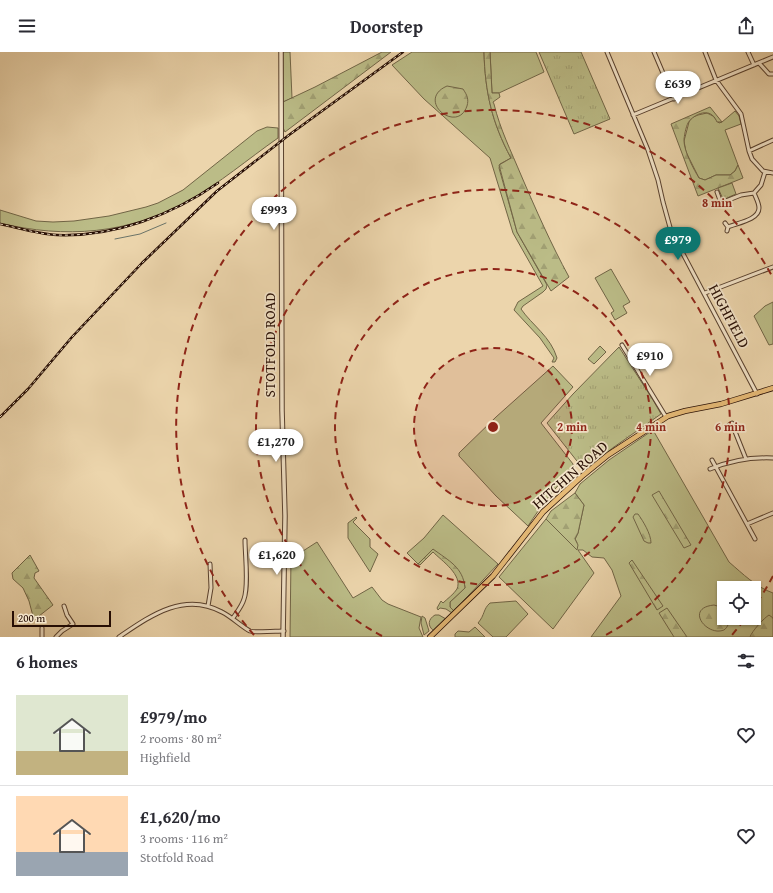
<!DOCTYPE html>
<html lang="en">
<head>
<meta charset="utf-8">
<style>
	:root { --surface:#fff; --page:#f2f2f3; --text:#2b2b33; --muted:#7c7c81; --line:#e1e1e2; --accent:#0f766e }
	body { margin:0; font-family:"Gentium Book Plus",serif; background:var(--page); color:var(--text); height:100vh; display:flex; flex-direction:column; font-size:15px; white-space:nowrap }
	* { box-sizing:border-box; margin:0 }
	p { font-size:13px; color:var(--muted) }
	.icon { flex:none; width:22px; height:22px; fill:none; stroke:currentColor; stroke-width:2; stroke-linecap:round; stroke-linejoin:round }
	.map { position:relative; height:585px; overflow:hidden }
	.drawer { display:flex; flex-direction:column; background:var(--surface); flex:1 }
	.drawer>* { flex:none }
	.tools { position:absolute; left:717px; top:529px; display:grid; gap:8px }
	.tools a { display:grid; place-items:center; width:44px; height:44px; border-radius:0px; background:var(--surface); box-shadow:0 1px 3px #0004; font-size:20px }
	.scale { position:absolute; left:12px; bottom:10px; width:99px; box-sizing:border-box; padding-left:4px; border:2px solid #270e04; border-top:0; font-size:11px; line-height:14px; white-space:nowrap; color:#270e04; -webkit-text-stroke:3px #f3e4c9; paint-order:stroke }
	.price { position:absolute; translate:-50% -34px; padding:0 9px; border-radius:14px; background:#fff; color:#222; font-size:13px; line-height:26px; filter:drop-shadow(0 1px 2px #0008) }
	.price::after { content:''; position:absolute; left:50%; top:24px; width:12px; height:9px; margin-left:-6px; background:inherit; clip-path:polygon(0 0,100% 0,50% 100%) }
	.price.on { background:var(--accent); color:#fff }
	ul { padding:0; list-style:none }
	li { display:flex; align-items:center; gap:12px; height:100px; padding:0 16px }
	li+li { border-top:1px solid var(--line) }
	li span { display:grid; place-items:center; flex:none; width:112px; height:80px; border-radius:0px; color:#555 }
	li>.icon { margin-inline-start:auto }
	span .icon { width:48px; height:48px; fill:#fffc; stroke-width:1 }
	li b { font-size:17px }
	h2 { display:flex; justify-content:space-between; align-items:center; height:48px; padding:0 16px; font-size:17px }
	header { display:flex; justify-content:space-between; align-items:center; height:52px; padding:0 16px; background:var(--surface); font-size:18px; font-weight:600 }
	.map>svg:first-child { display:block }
	.grass { fill:#bbbc87; stroke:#716546; fill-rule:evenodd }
	.forest { fill:url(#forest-firs); stroke:#716546 }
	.park { fill:url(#park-tufts); stroke:#716546 }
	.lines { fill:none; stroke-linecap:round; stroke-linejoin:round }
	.stream { stroke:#6b7469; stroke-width:1 }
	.minor-casing { stroke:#58402e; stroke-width:5 }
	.tertiary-casing { stroke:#58402e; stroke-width:5.5 }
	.primary-casing { stroke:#270e04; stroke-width:6 }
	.minor { stroke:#f3e4c9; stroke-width:3 }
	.tertiary { stroke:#f3e4c9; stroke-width:3.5 }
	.primary { stroke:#e6ba76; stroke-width:4.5 }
	.rail-casing { stroke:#270e04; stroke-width:2.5 }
	.rail { stroke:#f3e4c9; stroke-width:1; stroke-dasharray:3; stroke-linecap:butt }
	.ring { fill:none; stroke:#8f2418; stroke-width:2; stroke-dasharray:7 5 }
	.labels { text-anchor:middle; stroke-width:3.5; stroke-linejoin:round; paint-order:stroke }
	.street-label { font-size:15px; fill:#270e04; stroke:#f3e4c9 }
	.centre { fill:#8f2418; stroke:#f3e4c9; stroke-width:2 }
	.ring-label { font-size:12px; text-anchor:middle; font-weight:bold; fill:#8f2418; stroke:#f3e4c9; stroke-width:3.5; stroke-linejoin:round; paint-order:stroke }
</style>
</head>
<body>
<header><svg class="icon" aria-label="menu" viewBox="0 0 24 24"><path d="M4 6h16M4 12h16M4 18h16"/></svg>Doorstep<svg class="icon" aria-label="share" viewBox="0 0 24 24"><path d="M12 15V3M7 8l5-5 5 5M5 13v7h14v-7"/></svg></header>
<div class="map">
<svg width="773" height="585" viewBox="0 0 773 585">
	<defs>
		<pattern id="forest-firs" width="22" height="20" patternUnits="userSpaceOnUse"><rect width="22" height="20" fill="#bbbc87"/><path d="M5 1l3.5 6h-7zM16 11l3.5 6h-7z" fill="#a1a073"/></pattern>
		<pattern id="park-tufts" width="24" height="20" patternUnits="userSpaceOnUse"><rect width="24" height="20" fill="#bbbc87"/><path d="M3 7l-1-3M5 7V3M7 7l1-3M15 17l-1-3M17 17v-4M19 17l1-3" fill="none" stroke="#a1a073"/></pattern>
	</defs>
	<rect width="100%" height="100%" fill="#ecd5ac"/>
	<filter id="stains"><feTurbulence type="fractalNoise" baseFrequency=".005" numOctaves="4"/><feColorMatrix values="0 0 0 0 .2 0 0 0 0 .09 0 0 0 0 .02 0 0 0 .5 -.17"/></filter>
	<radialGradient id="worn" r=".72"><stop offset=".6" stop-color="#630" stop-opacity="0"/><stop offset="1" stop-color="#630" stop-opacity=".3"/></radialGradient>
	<path class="grass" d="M283,0H290L292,46L283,50Z
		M412,0H484C485,40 492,71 511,106L500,112L499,116L517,180L547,233L546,237L543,240L523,254L521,257C532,273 551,285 557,306L555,310H552L554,306L540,286L514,258L518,250L543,234L513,181L490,106L424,47L392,13Z
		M490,0H536L544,20L499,41H492Z
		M735,59L739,64L741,72L725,78L738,113L735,119L730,123H716L705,128L699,126L686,100L684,89L689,70L691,66L698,63L707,61L713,64L719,71L722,70Z
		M267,75L278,76V86C248,107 220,131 188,149C129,182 65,187 0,171V158L36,169L53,170L74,169L109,164L146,155L158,151L183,138L257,79Z
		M611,217L630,250L623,254L627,261L615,268L611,261L614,259L595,226Z
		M773,250V292L769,293L754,264L765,254Z
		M600,294L606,300L594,312L588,307Z
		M553,314L573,335L541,371L573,412V418C555,435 541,454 528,474L496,444L459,404V401L496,365Z
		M653,378L729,510C743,522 756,535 773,541V585H591L621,544L612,518L604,506L592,505L583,498H578L594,521L553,577L499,525L546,467L564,485L577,491L575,487L578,481L584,453L575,441L580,432L609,408ZM724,536H754V566H724Z
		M443,463L498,512L454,559L450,555V550L465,536L464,529L433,497L418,512L407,501L424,486Z
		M356,465L357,466L353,470L370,487V495L378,502L370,520L348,486V471Z
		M317,490L353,546L372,535L382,548L388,552L421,565L419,576L423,585H290L291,505L299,503L303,499Z
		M516,549L528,562L506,585H493L478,571C485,563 483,557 490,551Z
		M435,563H439L446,567L434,579C427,574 428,567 435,563Z
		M422,564L425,566L429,579L424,583L421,571Z
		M475,575L485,585H455V582L458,579L469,580Z"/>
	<path class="forest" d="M382,0H391L285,80L283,76V50L315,35Z
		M484,0H490L492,41H499L500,45L493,50L494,52C500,77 511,99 521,123C536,158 551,192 569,225L551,239L517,180L499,113L511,106C492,71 485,40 484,0Z
		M447,34L463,37C467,43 469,47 467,54C457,83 415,48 447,34Z
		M710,55L722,70H717C716,68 715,65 712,63C705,57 692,64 688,71C686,75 684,84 684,89C684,99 694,118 699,126L705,128L716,123H730L735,119L738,113L743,126L698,144L671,72Z
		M659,439L691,493L684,496L652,443Z
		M575,441L584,453L578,481L575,487L578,493L577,498L546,467L551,459Z
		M635,462H638C643,469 651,482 651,491H648L644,489L633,465Z
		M433,497C449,509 463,515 465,536L450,550V555L454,559L452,561L446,557L440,556L438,558L437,556L441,549L443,551C447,547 454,542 457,537C463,523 442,509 433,500L420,513L418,512Z
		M30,503L39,519L35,521L34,526L53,553L34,568L29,549L23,536L13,527L12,521Z
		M632,508L663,554L657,558L629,511Z
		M714,553L724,556V566H729C729,571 728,575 724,578C707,585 684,556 714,553Z
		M667,556L687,585H674L659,561Z
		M769,563L773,566V585H750C752,579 764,566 769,563Z"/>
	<path class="park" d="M539,0H581L610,67L574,82Z
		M732,131L736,142L729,145L728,146L723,147L718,136Z
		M619,295L653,348L661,362L614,395L584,418L547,371L573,342Z"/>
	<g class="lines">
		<path class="stream" d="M115,187L140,182L166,171"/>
		<defs>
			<path id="minor" d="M607,0L648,98L658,128L663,150L671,179L757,342
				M654,0L674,47
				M705,0L716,28L741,62L749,99L752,107L763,119L773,121
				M748,0L754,13
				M759,11L769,22H773
				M633,63L773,5
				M749,99L773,88
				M717,140L721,151L741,143L754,141L761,133L765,120
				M725,171L728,175L727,179
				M728,175C737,171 759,168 759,156C759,151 756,146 754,141
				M705,241L773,215
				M622,293L666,365
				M734,377H730L728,374L729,373L732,371L734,373V377L746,407
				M712,408L755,487
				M710,417C730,409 751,405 773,406
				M747,472L773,461
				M208,554L211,536L210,512
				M233,566C237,560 242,554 244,547C249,533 245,504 245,488
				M42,576V585
				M56,585L62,579L73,572L67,563L64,554
				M119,585C150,564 184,539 222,560C232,565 242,575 250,579C255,581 277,579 284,579"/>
			<path id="tertiary" d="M281,0L282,358L285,464L283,585"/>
			<path id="primary" d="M430,585L493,524L543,460L581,425L608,403L668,364L685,359L721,352L773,336"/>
		</defs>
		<use href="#minor" class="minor-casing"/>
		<use href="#tertiary" class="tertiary-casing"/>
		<use href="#primary" class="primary-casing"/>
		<use href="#minor" class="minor"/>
		<use href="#tertiary" class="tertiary"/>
		<use href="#primary" class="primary"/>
		<defs>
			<path id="rail" d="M0,172C19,176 38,182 57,183C115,185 172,163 218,131
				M0,365L28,337L72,285L142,211L217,139L289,83L403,0"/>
		</defs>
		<use href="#rail" class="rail-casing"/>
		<use href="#rail" class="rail"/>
	</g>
	<circle cx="493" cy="375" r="79" fill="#8f2418" fill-opacity=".12"/>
	<g class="ring">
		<circle cx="493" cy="375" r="79"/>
		<circle cx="493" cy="375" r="158"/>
		<path d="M382 584A237 237 0 1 1 604 584"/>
		<path d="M773 524A317 317 0 0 1 754 555M744 568A317 317 0 0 1 732 583M254 583A317 317 0 1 1 773 226"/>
	</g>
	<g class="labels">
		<g class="street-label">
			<text transform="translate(729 264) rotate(62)" y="5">HIGHFIELD</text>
			<text transform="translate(270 293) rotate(-90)" y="5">STOTFOLD ROAD</text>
			<text transform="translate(570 423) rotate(-41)" y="5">HITCHIN ROAD</text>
		</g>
	</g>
	<circle cx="493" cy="375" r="6" class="centre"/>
	<g class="ring-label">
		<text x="717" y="155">8 min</text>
		<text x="572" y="379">2 min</text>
		<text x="651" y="379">4 min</text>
		<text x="730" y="379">6 min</text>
	</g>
	<rect width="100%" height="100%" filter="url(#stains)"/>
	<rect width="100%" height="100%" fill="url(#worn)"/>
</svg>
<div class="tools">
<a><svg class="icon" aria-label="locate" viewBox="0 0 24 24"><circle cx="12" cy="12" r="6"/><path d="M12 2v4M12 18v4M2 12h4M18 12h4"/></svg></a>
</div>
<div class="scale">200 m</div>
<b class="price" style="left:678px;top:53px">£639</b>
<b class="price" style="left:274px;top:179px">£993</b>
<b class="price on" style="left:678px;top:209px">£979</b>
<b class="price" style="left:650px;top:325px">£910</b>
<b class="price" style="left:276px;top:411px">£1,270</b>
<b class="price" style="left:277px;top:524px">£1,620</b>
</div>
<section class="drawer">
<h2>6 homes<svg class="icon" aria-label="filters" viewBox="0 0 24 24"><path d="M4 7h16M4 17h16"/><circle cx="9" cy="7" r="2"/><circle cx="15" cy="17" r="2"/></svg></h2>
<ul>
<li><span style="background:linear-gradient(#dfe7d0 70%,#c2b280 0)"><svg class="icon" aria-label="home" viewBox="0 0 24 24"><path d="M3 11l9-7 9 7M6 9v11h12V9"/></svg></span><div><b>£979/mo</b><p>2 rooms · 80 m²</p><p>Highfield</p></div><svg class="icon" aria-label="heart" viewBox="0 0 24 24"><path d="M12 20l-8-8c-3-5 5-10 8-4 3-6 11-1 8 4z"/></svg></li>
<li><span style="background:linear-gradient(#ffd9b3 70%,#9aa5b1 0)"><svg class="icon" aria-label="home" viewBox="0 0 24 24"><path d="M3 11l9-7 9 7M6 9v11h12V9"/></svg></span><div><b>£1,620/mo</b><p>3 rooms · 116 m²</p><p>Stotfold Road</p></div><svg class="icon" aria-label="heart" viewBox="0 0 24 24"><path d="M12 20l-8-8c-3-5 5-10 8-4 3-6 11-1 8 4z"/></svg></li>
</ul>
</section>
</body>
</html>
